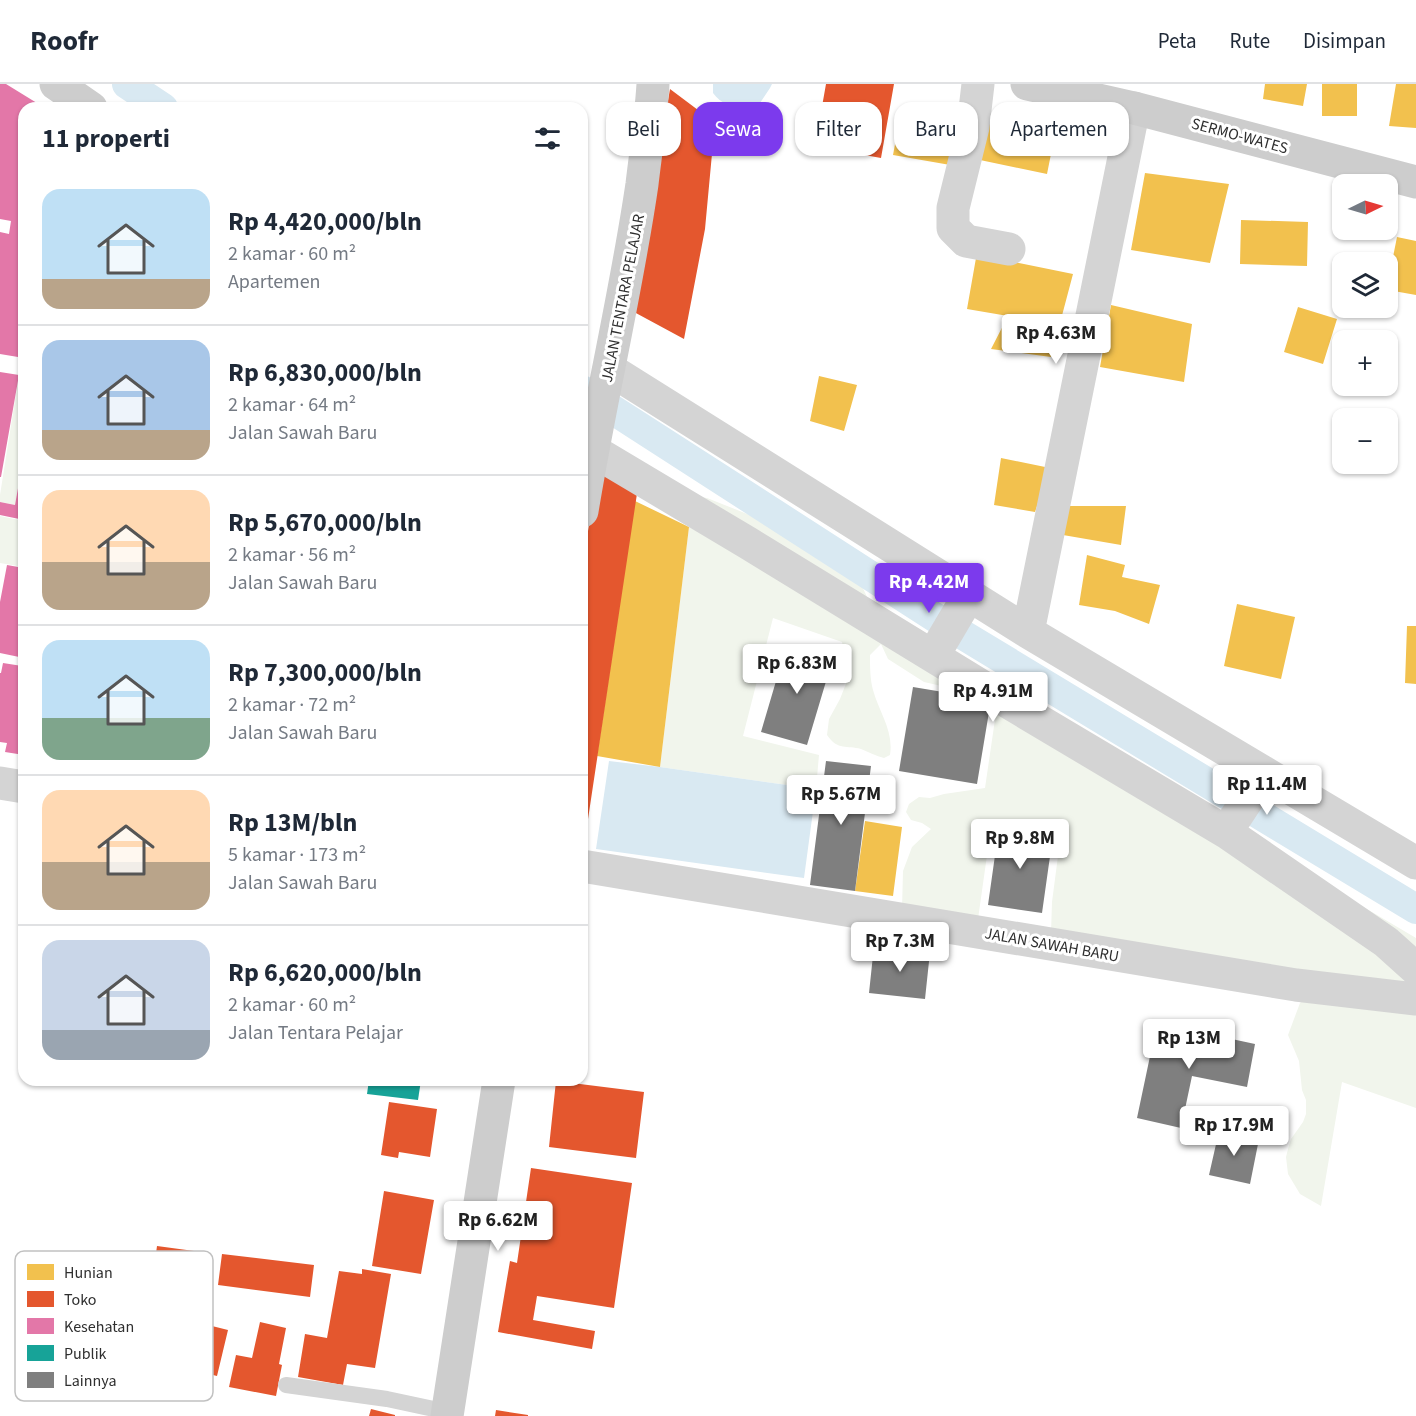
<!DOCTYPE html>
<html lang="id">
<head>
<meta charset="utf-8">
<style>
	:root { --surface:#fff; --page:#f6f6f7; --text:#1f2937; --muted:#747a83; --line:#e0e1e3; --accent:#7c3aed }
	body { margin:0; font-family:"Source Sans 3",sans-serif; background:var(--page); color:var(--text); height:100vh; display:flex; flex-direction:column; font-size:22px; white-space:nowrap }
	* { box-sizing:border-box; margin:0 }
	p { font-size:20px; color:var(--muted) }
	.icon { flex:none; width:33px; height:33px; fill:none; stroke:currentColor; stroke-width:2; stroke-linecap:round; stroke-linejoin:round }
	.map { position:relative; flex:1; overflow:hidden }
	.panel { position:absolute; left:18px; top:18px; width:570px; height:984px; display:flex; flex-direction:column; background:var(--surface); border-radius:18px; box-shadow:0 2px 4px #0004 }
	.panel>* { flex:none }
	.top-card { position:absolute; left:606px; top:18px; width:570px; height:54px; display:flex; gap:12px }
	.needle { width:39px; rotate:85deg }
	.buttons { position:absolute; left:1332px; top:90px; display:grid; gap:12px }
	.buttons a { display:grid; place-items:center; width:66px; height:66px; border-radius:12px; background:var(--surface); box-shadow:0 2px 4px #0004; font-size:30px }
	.price { position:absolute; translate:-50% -51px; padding:0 14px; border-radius:6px; background:#fff; color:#222; font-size:20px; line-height:39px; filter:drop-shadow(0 2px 3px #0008) }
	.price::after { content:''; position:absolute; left:50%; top:36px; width:18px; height:14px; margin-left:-9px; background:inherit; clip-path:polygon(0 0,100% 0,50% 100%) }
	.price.active { background:var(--accent); color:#fff }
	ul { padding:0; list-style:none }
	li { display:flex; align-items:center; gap:18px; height:150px; padding:0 24px }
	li+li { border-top:2px solid var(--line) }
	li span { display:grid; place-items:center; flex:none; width:168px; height:120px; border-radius:18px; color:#555 }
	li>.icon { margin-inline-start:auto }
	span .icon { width:72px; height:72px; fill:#fffc; stroke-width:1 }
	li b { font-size:26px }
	h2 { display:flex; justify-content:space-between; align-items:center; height:72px; padding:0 24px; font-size:26px }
	.tag { padding:0 21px; border-radius:18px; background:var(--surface); box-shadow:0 2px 4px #0004; font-size:21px; line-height:54px }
	.tag.active { background:var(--accent); color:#fff }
	header { display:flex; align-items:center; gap:36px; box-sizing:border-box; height:84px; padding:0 30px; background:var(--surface); border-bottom:2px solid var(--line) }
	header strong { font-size:28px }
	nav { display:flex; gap:33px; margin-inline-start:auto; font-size:21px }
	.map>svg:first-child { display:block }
	.green { fill:#f1f5ec }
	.water { fill:#d9e9f2 }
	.homes { fill:#f2c14e }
	.shops { fill:#e4572e }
	.health { fill:#e377a8 }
	.public { fill:#17a398 }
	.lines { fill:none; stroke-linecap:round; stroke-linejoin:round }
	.canal { stroke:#d9e9f2; stroke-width:30 }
	.building { fill:#7f7f7f }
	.lane { stroke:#d4d4d4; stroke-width:16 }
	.street { stroke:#d4d4d4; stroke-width:33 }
	.secondary { stroke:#cdcdcd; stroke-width:33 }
	.labels { text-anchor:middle; stroke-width:6; stroke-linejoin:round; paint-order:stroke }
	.street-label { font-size:16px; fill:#2f2f2f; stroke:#fff }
	.key { fill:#fff; stroke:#c1c1c1; stroke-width:1.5 }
	.key-label { font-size:16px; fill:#2f2f2f }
</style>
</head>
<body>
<header>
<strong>Roofr</strong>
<nav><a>Peta</a><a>Rute</a><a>Disimpan</a></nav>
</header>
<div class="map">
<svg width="1416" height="1332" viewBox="0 0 1416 1332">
	<rect width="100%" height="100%" fill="#fff"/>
	<path class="green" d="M21,278L24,279V369L15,421L0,418V411Z
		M700,413L707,414L775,441L802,460L839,479L845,487L859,496L869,517L1189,720L1416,854V907L1051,849L1052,818L1061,749L992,736L978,835L902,825L903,787L912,763L931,745L922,739L911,736L906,728L909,720L919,713L930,714L944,710L985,704L998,615L924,598L888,575L881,560L870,571C870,582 870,595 873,606C879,628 894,647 890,671L884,674C876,672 869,668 861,665C847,661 838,667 827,651L829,635L840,615L847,597L845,575L842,558L773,534L743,652L819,671L816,705L660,683L689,443Z
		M0,432L24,437V483L0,479Z
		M1306,912L1416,924V1024L1342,998L1321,1122L1300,1110L1288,1090L1286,1073L1288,1065L1291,1055L1303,1038L1306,1030V1016L1302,1006L1299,977L1288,951L1300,919Z"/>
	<path class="water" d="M713,0H772L770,4L758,22C742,27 723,23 713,9Z
		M609,677L660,683L816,705L804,794L596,765Z"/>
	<path class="homes" d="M1265,0H1307L1303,22L1263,15Z
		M1322,0H1357V32H1322Z
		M1396,0H1416V44L1389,42Z
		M902,23L965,35L956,82L893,71Z
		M988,37L1055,50L1047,90L980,76Z
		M1145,89L1229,100L1210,179L1131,166Z
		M1241,136L1308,138L1307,182L1240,180Z
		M1397,153L1416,157V211L1388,206V198Z
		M976,174L1019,179L1073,190L1051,273L991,265L1008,232L967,225Z
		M1111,221L1192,240L1184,298L1100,283Z
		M1298,223L1337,235L1323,280L1284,268Z
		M819,292L857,301L844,347L810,337Z
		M1001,374L1050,384L1035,428L994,421Z
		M635,417L689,443L660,683L597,672Z
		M1066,422H1126L1121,461L1063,451Z
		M1087,471L1125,481L1122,493L1160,501L1149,540L1115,527L1079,521Z
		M1237,520L1295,533L1281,595L1224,582Z
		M1407,542H1416V600L1405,599Z
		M865,737L902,743L893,812L855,807Z"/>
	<path class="shops" d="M826,0H894L881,74L815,62Z
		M670,5L710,35L713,59L705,145L684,255L634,228L632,224Z
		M598,384L638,403L585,755L582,754V485Z
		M556,997L644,1008L636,1074L549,1063Z
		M389,1018L437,1025L430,1073L399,1068L398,1074L381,1071Z
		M531,1084L632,1099L614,1224L537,1212L533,1236L595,1247L592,1265L498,1248L510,1177L517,1179Z
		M384,1107L434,1116L421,1190L372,1182Z
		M157,1162L209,1169L202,1221L150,1213Z
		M222,1170L314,1181L310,1213L218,1201Z
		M362,1185L391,1190L375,1284L347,1280L343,1301L298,1293L305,1250L327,1254L339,1187L362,1190Z
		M192,1237L228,1246L217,1292L181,1283Z
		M260,1238L286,1244L279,1280L282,1281L276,1312L229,1303L236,1271L252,1274Z
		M371,1325L395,1331V1332H369Z
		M496,1326L528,1331V1332H495Z"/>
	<path class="health" d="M0,0H6L45,24H24V274L0,270V148L9,150L11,137L0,135Z
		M0,288L19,291L1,393H0Z
		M23,376H24V436L0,431V418L15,421Z
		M7,481L24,484V574L0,569V518Z
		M23,577H24V671L5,668L7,659L0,658V589H1L3,579L22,582Z"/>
	<path class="public" d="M369,996H421L418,1016L367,1010Z"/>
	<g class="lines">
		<path class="canal" d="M127,0L163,24
			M582,306L950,543L1416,825"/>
	</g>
	<path class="building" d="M787,560L833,574L807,661L761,648Z
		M913,603L991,616L977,700L899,687Z
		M826,677L871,682L855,807L810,801Z
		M999,743L1053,751L1042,829L988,821Z
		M874,862L930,868L925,915L869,909Z
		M1157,939L1255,960L1247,1003L1192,992L1181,1044L1137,1034Z
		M1219,1047L1259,1055L1250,1100L1209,1091Z"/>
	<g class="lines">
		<path class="lane" d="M286,1301L387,1315L448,1328"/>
		<path class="street" d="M978,0L973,43L953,124V144L966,157L1009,165
			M609,285L1028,548L1416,779
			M592,366L748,459L1011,620L1226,748L1386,858L1416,885
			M1028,548L1134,24
			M933,572L969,511
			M0,699L24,703
			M1226,748L1265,689
			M582,782L1296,901L1416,915"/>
		<path class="secondary" d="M56,0L91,24
			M1027,0L1134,24L1416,98
			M582,427C600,317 626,210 642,100C646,66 651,34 653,0
			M447,1332L499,996"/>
	</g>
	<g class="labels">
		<g class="street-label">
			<text transform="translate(1240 51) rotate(15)" y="6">SERMO-WATES</text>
			<text transform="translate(622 214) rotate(-79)" y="6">JALAN TENTARA PELAJAR</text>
			<text transform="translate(1052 860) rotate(10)" y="6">JALAN SAWAH BARU</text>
		</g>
	</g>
	<rect x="15" y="1167" width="198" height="150" rx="9" class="key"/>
	<rect x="27" y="1180" width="27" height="16" fill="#f2c14e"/>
	<rect x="27" y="1207" width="27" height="16" fill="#e4572e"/>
	<rect x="27" y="1234" width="27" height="16" fill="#e377a8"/>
	<rect x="27" y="1261" width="27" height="16" fill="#17a398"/>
	<rect x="27" y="1288" width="27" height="16" fill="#7f7f7f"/>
	<g class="key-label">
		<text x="64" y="1194">Hunian</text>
		<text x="64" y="1221">Toko</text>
		<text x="64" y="1248">Kesehatan</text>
		<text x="64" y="1275">Publik</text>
		<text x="64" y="1302">Lainnya</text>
	</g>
</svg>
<div class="buttons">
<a><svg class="needle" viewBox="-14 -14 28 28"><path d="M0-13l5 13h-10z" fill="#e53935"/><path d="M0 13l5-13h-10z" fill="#747a83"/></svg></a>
<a><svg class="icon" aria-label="layers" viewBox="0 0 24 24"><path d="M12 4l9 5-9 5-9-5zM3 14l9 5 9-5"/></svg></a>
<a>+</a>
<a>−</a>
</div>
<b class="price" style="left:1056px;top:281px">Rp 4.63M</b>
<b class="price active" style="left:929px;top:530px">Rp 4.42M</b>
<b class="price" style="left:797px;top:611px">Rp 6.83M</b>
<b class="price" style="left:993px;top:639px">Rp 4.91M</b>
<b class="price" style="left:1267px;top:732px">Rp 11.4M</b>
<b class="price" style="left:841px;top:742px">Rp 5.67M</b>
<b class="price" style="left:1020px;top:786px">Rp 9.8M</b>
<b class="price" style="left:900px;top:889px">Rp 7.3M</b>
<b class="price" style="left:1189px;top:986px">Rp 13M</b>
<b class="price" style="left:1234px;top:1073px">Rp 17.9M</b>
<b class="price" style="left:498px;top:1168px">Rp 6.62M</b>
<div class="top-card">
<a class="tag">Beli</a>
<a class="tag active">Sewa</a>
<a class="tag">Filter</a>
<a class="tag">Baru</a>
<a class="tag">Apartemen</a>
</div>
<section class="panel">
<h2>11 properti<svg class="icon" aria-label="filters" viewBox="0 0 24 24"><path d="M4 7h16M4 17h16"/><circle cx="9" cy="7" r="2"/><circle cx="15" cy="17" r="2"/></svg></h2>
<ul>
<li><span style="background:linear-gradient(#bfe0f5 75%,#b9a48a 0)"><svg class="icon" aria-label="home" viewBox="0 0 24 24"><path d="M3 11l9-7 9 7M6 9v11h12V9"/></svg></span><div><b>Rp 4,420,000/bln</b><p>2 kamar · 60 m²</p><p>Apartemen</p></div></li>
<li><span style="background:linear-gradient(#a9c7e8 75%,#b9a48a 0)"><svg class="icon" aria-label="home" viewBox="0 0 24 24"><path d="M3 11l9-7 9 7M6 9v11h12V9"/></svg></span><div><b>Rp 6,830,000/bln</b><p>2 kamar · 64 m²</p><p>Jalan Sawah Baru</p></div></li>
<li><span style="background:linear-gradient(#ffd9b3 60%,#b9a48a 0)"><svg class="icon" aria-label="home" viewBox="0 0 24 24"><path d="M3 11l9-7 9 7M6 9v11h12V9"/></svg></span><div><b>Rp 5,670,000/bln</b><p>2 kamar · 56 m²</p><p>Jalan Sawah Baru</p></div></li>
<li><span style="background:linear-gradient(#bfe0f5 65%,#7fa58c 0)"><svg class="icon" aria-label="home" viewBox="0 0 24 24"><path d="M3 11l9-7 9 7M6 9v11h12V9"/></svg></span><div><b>Rp 7,300,000/bln</b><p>2 kamar · 72 m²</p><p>Jalan Sawah Baru</p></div></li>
<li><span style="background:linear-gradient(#ffd9b3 60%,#b9a48a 0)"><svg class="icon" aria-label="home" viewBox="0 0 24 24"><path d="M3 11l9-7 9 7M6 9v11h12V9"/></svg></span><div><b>Rp 13M/bln</b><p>5 kamar · 173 m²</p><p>Jalan Sawah Baru</p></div></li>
<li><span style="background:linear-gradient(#c9d6e8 75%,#9aa5b1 0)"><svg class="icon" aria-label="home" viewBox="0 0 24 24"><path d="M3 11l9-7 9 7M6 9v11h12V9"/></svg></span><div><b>Rp 6,620,000/bln</b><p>2 kamar · 60 m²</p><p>Jalan Tentara Pelajar</p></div></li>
</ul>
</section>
</div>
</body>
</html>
